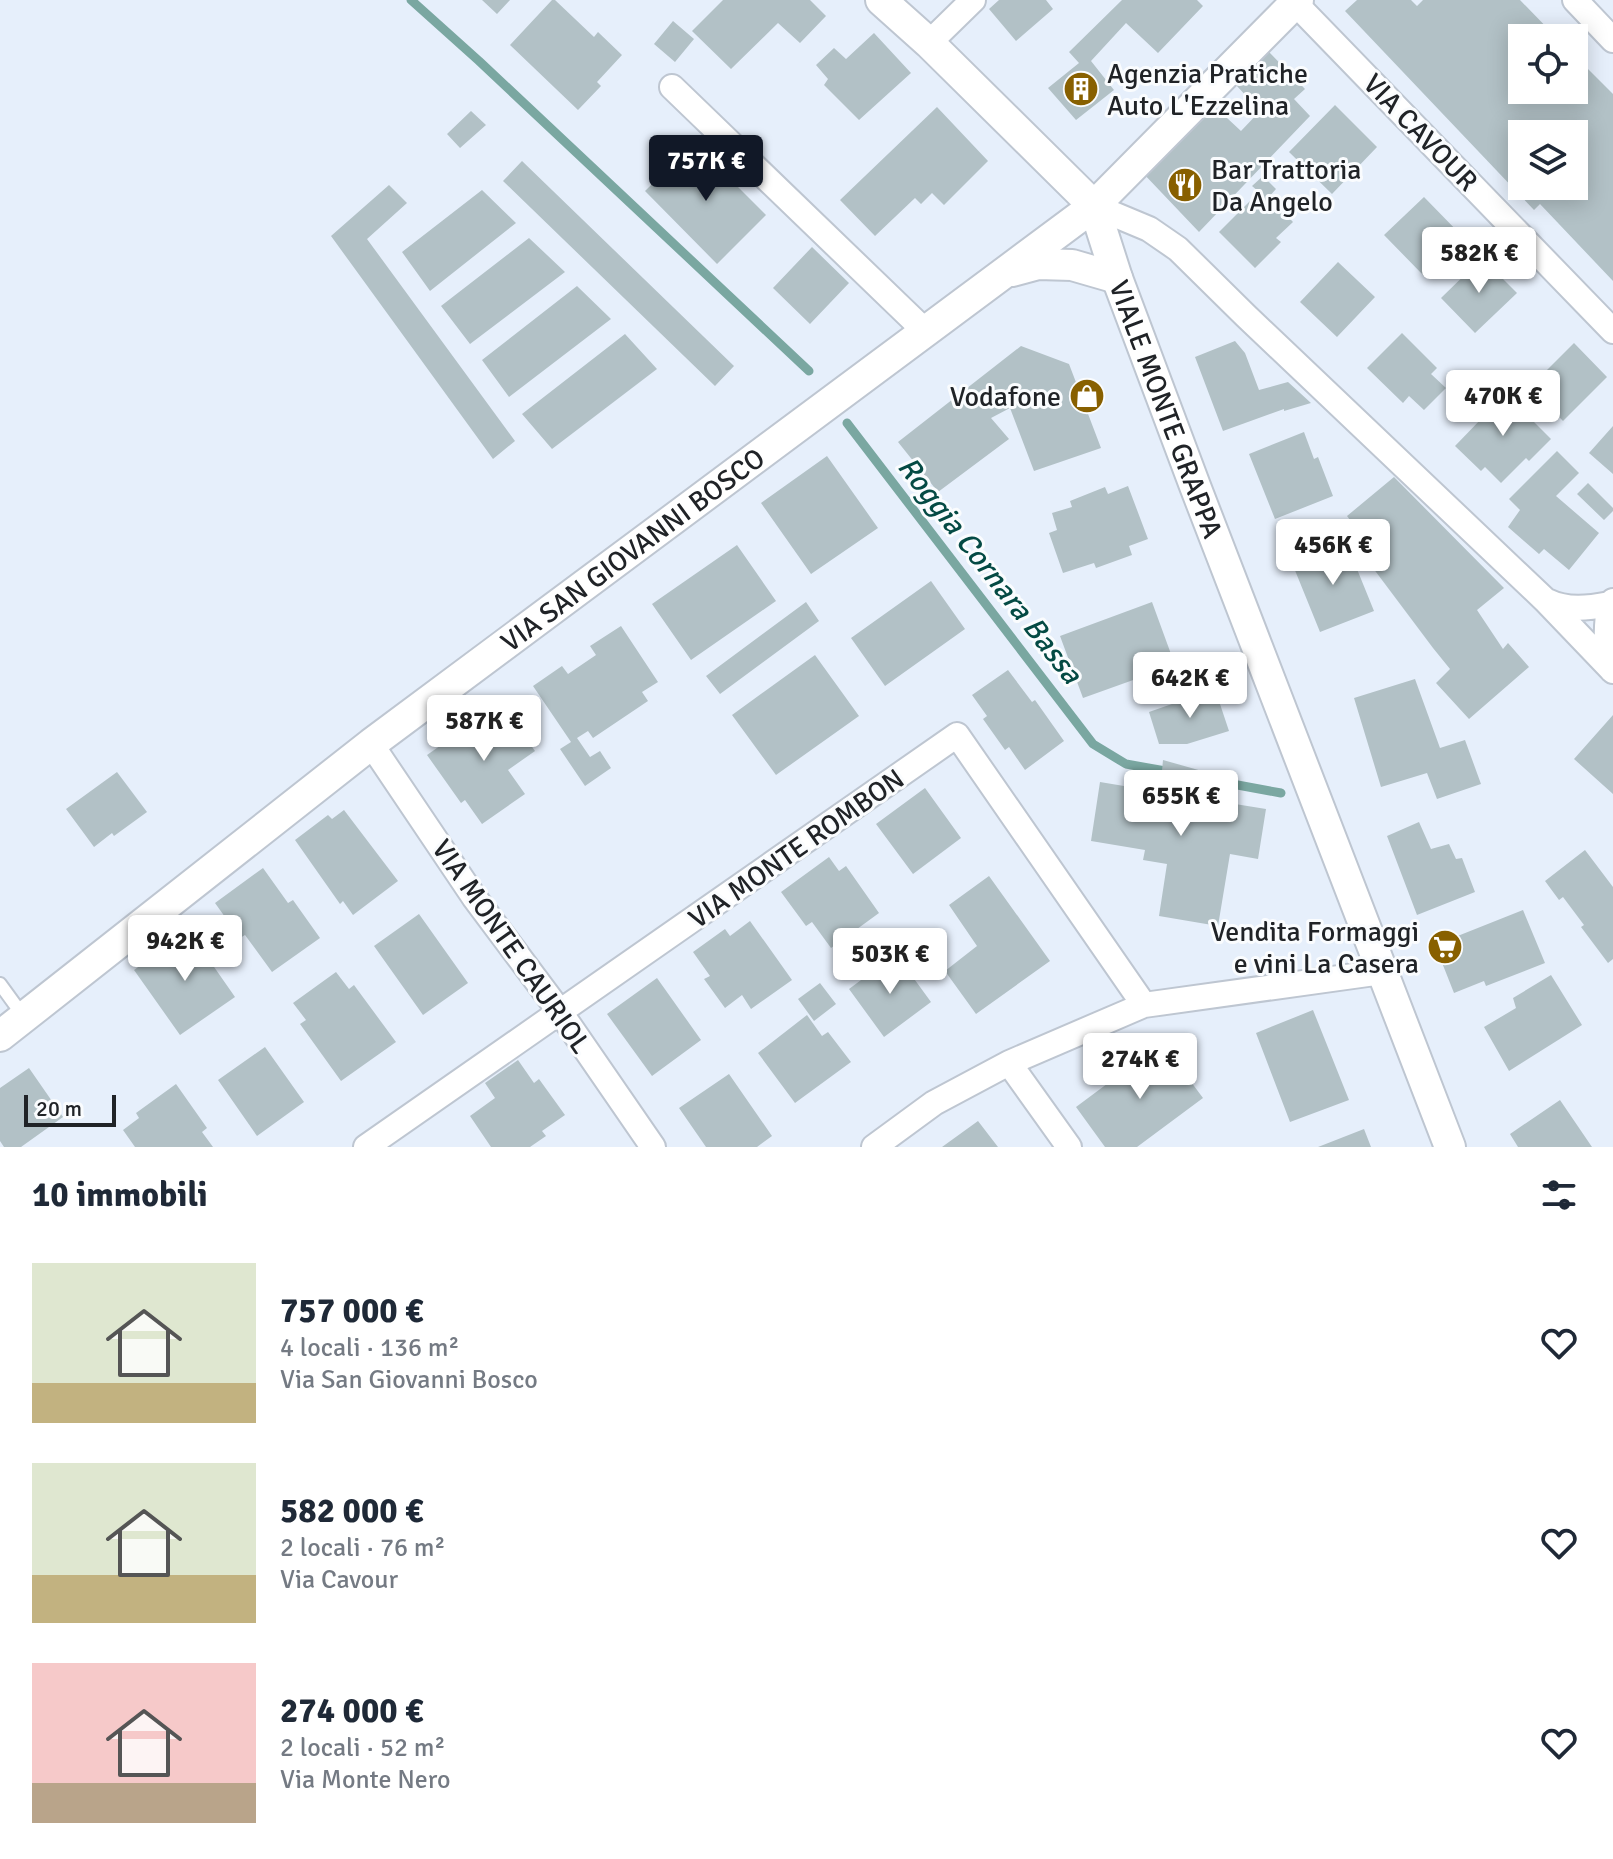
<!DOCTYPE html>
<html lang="it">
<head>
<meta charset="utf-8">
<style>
	:root { --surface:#fff; --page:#f2f2f3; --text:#1f2937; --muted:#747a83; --accent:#111827 }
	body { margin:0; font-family:Signika,sans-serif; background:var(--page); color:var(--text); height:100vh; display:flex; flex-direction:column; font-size:30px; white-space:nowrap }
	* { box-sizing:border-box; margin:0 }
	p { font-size:26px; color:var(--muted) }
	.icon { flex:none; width:44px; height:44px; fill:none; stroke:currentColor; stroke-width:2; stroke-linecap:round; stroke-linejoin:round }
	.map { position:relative; height:1147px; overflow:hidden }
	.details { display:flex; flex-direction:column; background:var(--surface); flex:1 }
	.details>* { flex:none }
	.tools { position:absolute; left:1508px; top:24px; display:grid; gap:16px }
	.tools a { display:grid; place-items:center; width:80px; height:80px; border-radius:0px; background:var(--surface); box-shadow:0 4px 20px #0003; font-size:40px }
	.scale { position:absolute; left:24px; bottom:20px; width:92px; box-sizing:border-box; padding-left:8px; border:4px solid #202327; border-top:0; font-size:22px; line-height:28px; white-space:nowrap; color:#202327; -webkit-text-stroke:6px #fafcfe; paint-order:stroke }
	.price { position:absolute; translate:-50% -68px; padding:0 18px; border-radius:8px; background:#fff; color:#222; font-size:26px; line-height:52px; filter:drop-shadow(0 2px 4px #0008) }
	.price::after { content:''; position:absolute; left:50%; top:48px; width:24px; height:18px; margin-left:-12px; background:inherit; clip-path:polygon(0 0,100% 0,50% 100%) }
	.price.on { background:var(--accent); color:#fff }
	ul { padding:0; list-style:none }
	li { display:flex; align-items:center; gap:24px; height:200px; padding:0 32px }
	li span { display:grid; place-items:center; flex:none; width:224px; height:160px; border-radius:0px; color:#555 }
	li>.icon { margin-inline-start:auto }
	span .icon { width:96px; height:96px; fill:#fffc; stroke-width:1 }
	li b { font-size:34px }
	h2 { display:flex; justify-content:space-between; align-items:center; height:96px; padding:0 32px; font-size:34px }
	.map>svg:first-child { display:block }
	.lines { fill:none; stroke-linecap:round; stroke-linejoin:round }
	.stream { stroke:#7aa7a1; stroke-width:9 }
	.building { fill:#b2c1c6; fill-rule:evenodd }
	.service-casing { stroke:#bec6d1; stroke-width:16 }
	.minor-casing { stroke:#bec6d1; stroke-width:28 }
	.tertiary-casing { stroke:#bec6d1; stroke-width:34 }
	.service { stroke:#fff; stroke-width:12 }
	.minor { stroke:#fff; stroke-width:24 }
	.tertiary { stroke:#fff; stroke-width:30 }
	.labels { text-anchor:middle; stroke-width:6; stroke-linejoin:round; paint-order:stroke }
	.poi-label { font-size:28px; fill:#202327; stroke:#fafcfe; text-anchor:start }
	.street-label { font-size:28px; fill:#202327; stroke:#fafcfe }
	.water-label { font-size:30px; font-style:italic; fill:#044a44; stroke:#fafcfe }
</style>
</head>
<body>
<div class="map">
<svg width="1613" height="1147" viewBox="0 0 1613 1147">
	<rect width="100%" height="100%" fill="#e6effb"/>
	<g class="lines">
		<path class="stream" d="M411,0L479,61L809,371
			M847,423L1093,744L1126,764L1171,772
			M1189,776L1281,793"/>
	</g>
	<path class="building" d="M482,0H510L497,14Z
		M552,0H555L594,37L598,32L622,55L597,82L601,86L578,110L510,45Z
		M723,0H810L826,16L800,43L778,23L731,69L692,31Z
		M999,0H1046L1053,9L1016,41L989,9Z
		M1122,0H1197L1203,6L1158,53L1126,23L1091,61L1114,90L1076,120L1048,88L1079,63L1069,52Z
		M1357,0H1411L1417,6L1423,0H1520L1557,38H1522V90H1574V55L1613,94V281L1540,204L1534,210L1345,11ZM1522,134H1574V186H1522Z
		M673,21L694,39L675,62L654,44Z
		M874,33L911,73L859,120L824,85L828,79L816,65L834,48L846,59Z
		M1269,52L1305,89L1294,99L1310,116L1199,232L1141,171L1213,105L1241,131L1260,111L1236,85Z
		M1335,105L1377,147L1332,194L1289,152Z
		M937,107L988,161L944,205L932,193L921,204L915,198L875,236L840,200Z
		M471,111L486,125L460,148L447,134Z
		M694,143L766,215L717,264L645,191Z
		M522,161L734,366L715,386L503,181Z
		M1263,176L1276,189L1269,197L1293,222L1276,238L1281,242L1255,268L1219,232L1259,192L1252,186Z
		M389,185L407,203L367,239L515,441L493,459L331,236Z
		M482,190L516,223L430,291L402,252Z
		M1424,197L1464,238L1424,276L1384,235Z
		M529,238L565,272L470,344L441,306Z
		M812,247L849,283L810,324L773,288Z
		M1482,258L1517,293L1475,333L1441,298Z
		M1338,262L1375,297L1337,337L1300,302Z
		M577,286L611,319L509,397L482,360Z
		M1402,333L1437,368L1431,374L1446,388L1424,410L1409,396L1403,403L1367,368Z
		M625,334L657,369L552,449L522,414Z
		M1235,341L1245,353L1259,390L1288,382L1311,403L1284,411V409L1223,431L1195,357Z
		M1574,343L1607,377L1563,421L1530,387Z
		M1021,346L1069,364L1101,448L1034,471L1010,408L991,418L1009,439L938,492L898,442Z
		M1502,390L1551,439L1529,461L1526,458L1501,483L1485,467L1481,471L1455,446L1483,417L1479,413Z
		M1613,426V474L1589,453Z
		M1304,432L1314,459L1318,457L1333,496L1275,519L1249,454Z
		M1557,451L1579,473L1556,496L1599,533L1569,570L1544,549L1539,554L1508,527L1520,510L1509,499Z
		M827,456L878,528L811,574L761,503Z
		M1394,477L1504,588L1477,610L1503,649L1508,643L1529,667L1469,719L1436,683L1450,669L1433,648L1367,560L1375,553L1347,516Z
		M1588,483L1613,508V511L1604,520L1577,494Z
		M1128,486L1148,539L1129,546L1132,555L1096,568L1094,563L1063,573L1049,533L1057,530L1052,513L1072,507L1070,501L1105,487L1108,494Z
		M1346,542L1374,611L1320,632L1292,563Z
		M737,545L776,601L691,660L652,604Z
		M931,581L965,629L885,686L851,638Z
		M806,602L819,621L720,694L706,676Z
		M1152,602L1175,665L1083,698L1060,636Z
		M621,626L658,682L642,692L648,701L593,738L588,731L577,738L590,757L600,751L611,768L585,786L560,749L571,742L533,686L562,666L568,674L596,655L590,646Z
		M815,655L859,716L776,775L732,715Z
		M1008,670L1032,702L1035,700L1064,741L1025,770L1009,747L1005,750L983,719L987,716L972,695Z
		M1415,679L1440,748L1465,740L1481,784L1437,799L1427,773L1381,787L1354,698Z
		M1215,689L1229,731L1187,744H1159L1149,712Z
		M501,703L535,751L508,770L525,794L482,824L465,800L461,803L427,755Z
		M1613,715V794L1574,759Z
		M1163,760L1202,771L1198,798L1266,809L1258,859L1230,854L1218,926L1159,916L1167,864L1143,860L1145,850L1091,841L1100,782L1160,792Z
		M117,772L147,812L114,836L112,833L94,847L66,809Z
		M925,788L961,838L913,874L876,824Z
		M344,810L398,881L353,915L343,901L340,904L295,840L328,815L332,819Z
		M1419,822L1431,849L1449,844L1456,859L1462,858L1475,892L1417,915L1387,836Z
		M1585,850L1613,887V959L1608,963L1581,927L1584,925L1563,897L1559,900L1545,881Z
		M829,857L839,871L846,866L879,913L831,948L812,922L806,926L781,892Z
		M263,868L288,903L293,900L320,938L272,972L245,935L240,938L215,903Z
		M989,876L1050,961L976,1014L945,971L977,946L949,905Z
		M1523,910L1545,963L1486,986L1484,981L1454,993L1435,945Z
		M419,914L468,983L423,1015L374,946Z
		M750,921L792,980L751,1009L742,995L725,1008L704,979L710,976L693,952L725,929L730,936Z
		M189,931L235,997L180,1035L134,970Z
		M896,954L931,1002L884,1037L849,989Z
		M336,972L349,989L354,985L396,1042L341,1081L300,1024L306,1020L293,1003Z
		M1551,975L1582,1025L1509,1071L1484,1027L1516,1008L1513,998Z
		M657,978L701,1040L652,1076L607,1014Z
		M820,983L836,1004L814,1021L798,999Z
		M1313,1010L1349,1100L1290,1122L1256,1033Z
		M807,1015L822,1036L828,1032L851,1062L795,1103L758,1053Z
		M1162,1043L1203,1098L1137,1147H1105L1076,1107Z
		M265,1047L304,1102L257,1136L218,1080Z
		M518,1060L534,1083L539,1079L565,1115L542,1131L546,1136L530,1147H491L470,1116L495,1098L485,1083Z
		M29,1068L63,1117L21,1147H4L0,1141V1088Z
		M729,1074L772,1136L757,1147H706L679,1108Z
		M176,1084L207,1128L202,1132L213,1147H135L123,1130L139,1118L136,1113Z
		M1560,1100L1592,1147H1518L1510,1134Z
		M978,1121L998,1147H942Z
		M1364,1129L1371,1147H1318Z"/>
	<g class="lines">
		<defs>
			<path id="service" d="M0,984L24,1017"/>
			<path id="minor" d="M1575,0L1613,40
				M1295,3L1613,331
				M929,43L973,0
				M672,87L926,332
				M1094,206L1149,229L1178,249L1246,316L1545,600L1613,671
				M1547,601C1567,611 1589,608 1610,604
				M1612,670C1606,646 1605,628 1610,604L1613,601
				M371,744L474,897L560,1012L653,1147
				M1009,1063L1069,1147
				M366,1147L957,735L1144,1005
				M874,1147L934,1103L1009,1063L1144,1005L1382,972"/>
			<g id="tertiary">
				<path id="s1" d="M881,0L929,43L1094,206L1117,278L1195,486L1450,1147"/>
				<path d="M1012,271L1038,264L1072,265L1117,278"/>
				<path id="s2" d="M0,1036L371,744L1094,206L1298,0"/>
			</g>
		</defs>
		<use href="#service" class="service-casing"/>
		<use href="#minor" class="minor-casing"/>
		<use href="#tertiary" class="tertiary-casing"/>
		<use href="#service" class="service"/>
		<use href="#minor" class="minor"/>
		<use href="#tertiary" class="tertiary"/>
	</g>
	<defs>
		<symbol id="building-disc" viewBox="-11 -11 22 22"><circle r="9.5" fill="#886000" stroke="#fafcfe"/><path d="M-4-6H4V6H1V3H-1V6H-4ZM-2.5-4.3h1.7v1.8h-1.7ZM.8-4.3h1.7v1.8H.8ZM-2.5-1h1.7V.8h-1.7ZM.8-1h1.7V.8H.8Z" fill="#fff"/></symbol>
		<symbol id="restaurant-disc" viewBox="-11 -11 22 22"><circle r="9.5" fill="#886000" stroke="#fafcfe"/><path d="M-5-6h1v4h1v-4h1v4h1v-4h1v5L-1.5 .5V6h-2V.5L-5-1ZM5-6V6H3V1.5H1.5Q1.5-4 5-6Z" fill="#fff"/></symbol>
		<symbol id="shop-disc" viewBox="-11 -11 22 22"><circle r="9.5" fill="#886000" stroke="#fafcfe"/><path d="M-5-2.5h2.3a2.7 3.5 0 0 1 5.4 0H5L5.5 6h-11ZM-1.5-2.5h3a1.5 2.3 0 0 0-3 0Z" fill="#fff"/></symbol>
		<symbol id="supermarket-disc" viewBox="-11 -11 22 22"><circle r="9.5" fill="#886000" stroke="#fafcfe"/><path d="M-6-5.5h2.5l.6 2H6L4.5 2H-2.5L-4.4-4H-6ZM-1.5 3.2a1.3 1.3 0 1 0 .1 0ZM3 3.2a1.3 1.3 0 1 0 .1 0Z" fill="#fff"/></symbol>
	</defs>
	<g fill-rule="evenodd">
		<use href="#building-disc" x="1061" y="69" width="40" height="40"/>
		<use href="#restaurant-disc" x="1165" y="165" width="40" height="40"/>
		<use href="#shop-disc" x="1067" y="376" width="40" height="40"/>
		<use href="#supermarket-disc" x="1425" y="927" width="40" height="40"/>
	</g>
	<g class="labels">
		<g class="poi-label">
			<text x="1107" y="83">Agenzia Pratiche<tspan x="1107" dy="32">Auto L'Ezzelina</tspan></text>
			<text x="1211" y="179">Bar Trattoria<tspan x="1211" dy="32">Da Angelo</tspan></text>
			<text x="1061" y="406" text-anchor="end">Vodafone</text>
			<text x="1419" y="941" text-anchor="end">Vendita Formaggi<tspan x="1419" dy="32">e vini La Casera</tspan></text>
		</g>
		<g class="street-label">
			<text transform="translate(1421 132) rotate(46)" y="10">VIA CAVOUR</text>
			<text dy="10" stroke="none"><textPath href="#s1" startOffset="512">VIALE MONTE GRAPPA</textPath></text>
			<text dy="10" stroke="none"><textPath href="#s2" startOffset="798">VIA SAN GIOVANNI BOSCO</textPath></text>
			<text transform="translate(796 848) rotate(-35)" y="10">VIA MONTE ROMBON</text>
			<text transform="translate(512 946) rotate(55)" y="10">VIA MONTE CAURIOL</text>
		</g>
		<g class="water-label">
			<text transform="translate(990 570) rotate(52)" y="10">Roggia Cornara Bassa</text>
		</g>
	</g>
</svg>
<div class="tools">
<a><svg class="icon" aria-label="locate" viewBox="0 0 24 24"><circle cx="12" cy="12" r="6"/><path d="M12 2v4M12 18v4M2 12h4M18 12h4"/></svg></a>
<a><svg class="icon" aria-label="layers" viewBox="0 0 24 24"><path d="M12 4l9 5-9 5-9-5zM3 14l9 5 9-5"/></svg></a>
</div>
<div class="scale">20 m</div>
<b class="price on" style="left:706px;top:203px">757K €</b>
<b class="price" style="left:1479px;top:295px">582K €</b>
<b class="price" style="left:1503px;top:438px">470K €</b>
<b class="price" style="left:1333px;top:587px">456K €</b>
<b class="price" style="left:1190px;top:720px">642K €</b>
<b class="price" style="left:484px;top:763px">587K €</b>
<b class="price" style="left:1181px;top:838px">655K €</b>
<b class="price" style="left:185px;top:983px">942K €</b>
<b class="price" style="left:890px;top:996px">503K €</b>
<b class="price" style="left:1140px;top:1101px">274K €</b>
</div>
<section class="details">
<h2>10 immobili<svg class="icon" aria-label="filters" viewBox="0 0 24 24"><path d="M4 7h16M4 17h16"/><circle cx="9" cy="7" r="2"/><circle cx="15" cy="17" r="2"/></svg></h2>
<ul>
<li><span style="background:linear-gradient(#dfe7d0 75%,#c2b280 0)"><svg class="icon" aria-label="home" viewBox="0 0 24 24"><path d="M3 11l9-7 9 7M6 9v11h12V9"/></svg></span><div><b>757 000 €</b><p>4 locali · 136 m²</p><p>Via San Giovanni Bosco</p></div><svg class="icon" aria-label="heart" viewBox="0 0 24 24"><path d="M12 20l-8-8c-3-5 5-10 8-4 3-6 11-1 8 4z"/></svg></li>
<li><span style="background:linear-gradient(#dfe7d0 70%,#c2b280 0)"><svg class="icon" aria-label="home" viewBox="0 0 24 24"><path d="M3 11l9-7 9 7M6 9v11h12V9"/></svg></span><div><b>582 000 €</b><p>2 locali · 76 m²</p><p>Via Cavour</p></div><svg class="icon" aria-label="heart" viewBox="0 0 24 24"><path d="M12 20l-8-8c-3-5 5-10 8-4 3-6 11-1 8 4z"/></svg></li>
<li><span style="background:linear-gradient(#f6c9c9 75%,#b9a48a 0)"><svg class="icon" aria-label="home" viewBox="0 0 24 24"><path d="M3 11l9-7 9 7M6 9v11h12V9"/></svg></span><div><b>274 000 €</b><p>2 locali · 52 m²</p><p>Via Monte Nero</p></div><svg class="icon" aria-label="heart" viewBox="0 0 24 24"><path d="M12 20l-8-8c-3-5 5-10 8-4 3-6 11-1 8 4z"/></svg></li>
</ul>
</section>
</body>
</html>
